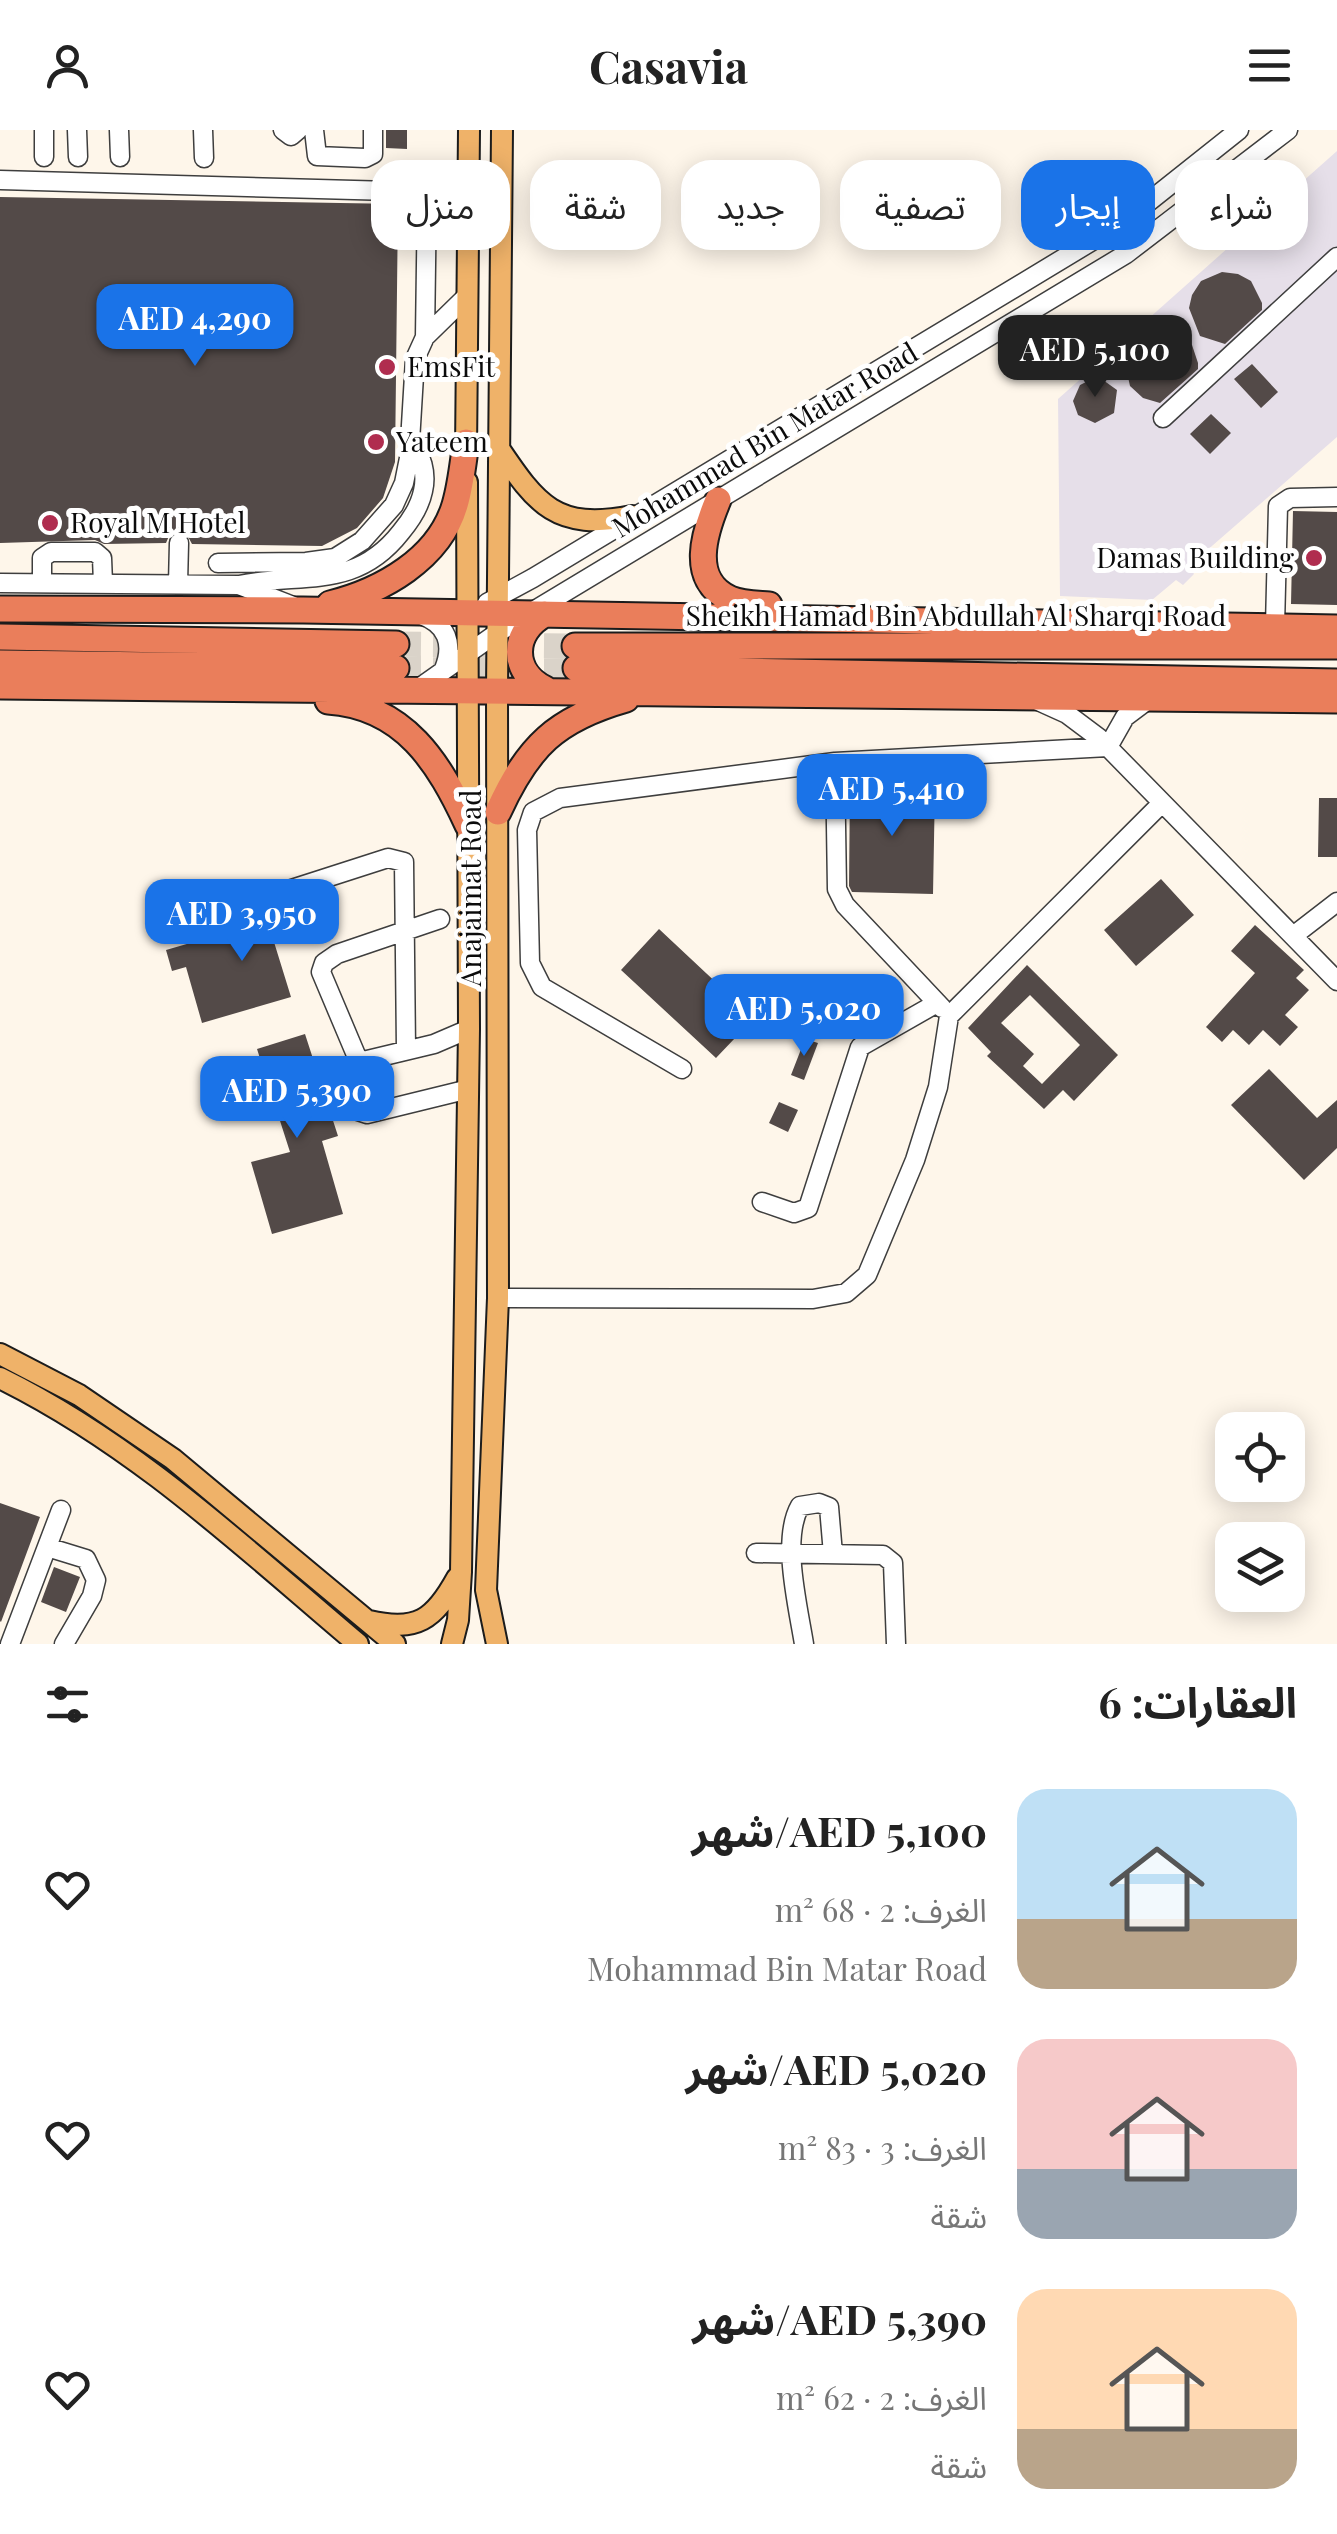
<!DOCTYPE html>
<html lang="ar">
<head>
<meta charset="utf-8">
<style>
	:root { --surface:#fff; --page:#f6f6f6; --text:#222; --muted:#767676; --accent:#1a73e8 }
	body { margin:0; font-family:"Playfair Display","Noto Sans Arabic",serif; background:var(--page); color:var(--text); direction:rtl; height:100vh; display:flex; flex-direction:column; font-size:38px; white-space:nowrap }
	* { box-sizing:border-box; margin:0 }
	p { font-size:32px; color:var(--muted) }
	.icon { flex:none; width:55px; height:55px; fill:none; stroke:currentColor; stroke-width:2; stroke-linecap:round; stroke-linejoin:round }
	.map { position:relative; height:1514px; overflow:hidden; direction:ltr }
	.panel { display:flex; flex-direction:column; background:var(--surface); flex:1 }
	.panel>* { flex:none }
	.hud { position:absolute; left:30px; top:30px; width:1278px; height:90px; direction:rtl; display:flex; gap:20px }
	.tools { position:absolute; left:1215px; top:1282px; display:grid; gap:20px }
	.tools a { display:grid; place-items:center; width:90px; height:90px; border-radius:20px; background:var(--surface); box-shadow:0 5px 25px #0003; font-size:50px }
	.price { position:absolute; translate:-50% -85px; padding:0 22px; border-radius:20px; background:var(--accent); color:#fff; font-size:32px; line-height:65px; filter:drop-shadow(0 2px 5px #0008) }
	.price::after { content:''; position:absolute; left:50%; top:60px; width:30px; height:22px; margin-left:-15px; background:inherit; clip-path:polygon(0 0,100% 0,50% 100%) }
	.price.selected { background:#222; color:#fff }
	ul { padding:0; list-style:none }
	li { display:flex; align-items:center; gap:30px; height:250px; padding:0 40px }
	li span { display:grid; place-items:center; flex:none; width:280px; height:200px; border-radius:30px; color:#555 }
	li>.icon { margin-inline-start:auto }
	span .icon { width:120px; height:120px; fill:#fffc; stroke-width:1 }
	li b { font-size:42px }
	h2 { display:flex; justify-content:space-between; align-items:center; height:120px; padding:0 40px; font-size:42px }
	.chip { padding:0 35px; border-radius:30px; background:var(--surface); box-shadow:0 5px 25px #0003; font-size:35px; line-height:90px }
	.chip.selected { background:var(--accent); color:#fff }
	header { display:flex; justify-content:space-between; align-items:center; height:130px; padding:0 40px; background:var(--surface); font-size:45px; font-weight:700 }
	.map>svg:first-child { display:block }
	.industrial { fill:#e6dfe9 }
	.building { fill:#534a48; fill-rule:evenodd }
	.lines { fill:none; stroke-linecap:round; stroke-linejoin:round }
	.highway-tunnel { stroke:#dad3c9; stroke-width:25; stroke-dasharray:25 12; stroke-linecap:butt }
	.minor-casing { stroke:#3e3e3e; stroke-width:21 }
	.major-casing { stroke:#1c1c1c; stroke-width:24 }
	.highway-casing { stroke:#1c1c1c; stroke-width:29 }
	.minor { stroke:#fff; stroke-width:18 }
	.major { stroke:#efb269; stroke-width:20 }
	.highway { stroke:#ea7e5b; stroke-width:25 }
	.poi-dot { fill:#b02d4f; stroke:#fff; stroke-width:4 }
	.labels { text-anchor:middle; stroke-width:10; stroke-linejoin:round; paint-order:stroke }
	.poi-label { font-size:28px; fill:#0b0b0b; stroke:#fff; text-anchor:start }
	.street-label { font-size:28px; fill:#0b0b0b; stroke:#fff }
</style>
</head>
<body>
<header><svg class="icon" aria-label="menu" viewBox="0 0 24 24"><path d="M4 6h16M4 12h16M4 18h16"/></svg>Casavia<svg class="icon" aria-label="person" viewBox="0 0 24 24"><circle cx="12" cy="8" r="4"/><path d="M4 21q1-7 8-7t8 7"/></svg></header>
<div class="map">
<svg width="1337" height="1514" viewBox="0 0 1337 1514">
	<rect width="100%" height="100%" fill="#fef6ea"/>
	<path class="industrial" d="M1337,21V307L1189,436L1194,444L1183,455L1176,450L1152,470L1060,466L1058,269Z"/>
	<path class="building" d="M386,0H407V19L386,18Z
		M0,67L398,74L395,332L383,368L357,398L322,416L192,414L186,403L178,401L169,406L166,413L104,414L95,410L0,413Z
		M1222,142L1238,144L1251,151L1262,173V180L1225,214L1200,206L1189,178L1192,165L1201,151Z
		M1159,202L1175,204L1192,215L1198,233V239L1160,273L1143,268L1130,256L1126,238L1129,225L1138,212Z
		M1252,234L1278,262L1261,278L1234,249Z
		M1092,249L1103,250L1117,260L1114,283L1095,293L1078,285L1073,271L1080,255Z
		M1211,284L1231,303L1210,324L1190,304Z
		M1293,381L1337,382V475L1291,474Z
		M850,654L935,656L933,764L852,762L849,756Z
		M1319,668H1337V727H1318Z
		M1161,749L1194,785L1136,836L1104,800Z
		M325,774L331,795L274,812L291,867L202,893L186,837L172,841L166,820Z
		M1255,795L1304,840L1296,848L1309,860L1285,885L1298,897L1280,916L1263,900L1249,915L1233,900L1222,912L1206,897L1255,843L1231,821Z
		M659,799L754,888L716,928L621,840Z
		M1027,835L1118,925L1074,971L1063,960L1044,979L987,926L991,922L968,898ZM1030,865L1080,915L1042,954L1023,936L1034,924L1001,893Z
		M305,904L338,1006L322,1011L343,1084L272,1104L251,1032L290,1022L257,919Z
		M805,909L818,913L804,950L791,945Z
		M1269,939L1317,988L1337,970V1018L1304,1050L1231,975Z
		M779,972L798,980L788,1002L769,993Z
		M0,1373L40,1387L1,1492L0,1491Z
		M54,1437L80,1447L66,1482L41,1472Z"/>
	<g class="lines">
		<path class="highway-tunnel" d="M396,514L575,516
			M396,538H576"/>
		<defs>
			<path id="minor" d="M77,0L78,27
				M119,0L120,27
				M203,0L204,28
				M283,0L291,6L298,0
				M314,0L317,26L365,28L373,24V0
				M44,27V0
				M0,50L427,62L447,69L468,91
				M425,207L467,166
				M1163,288L1337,127
				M218,433L306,432L335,428L362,411L394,375L404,353L409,328L415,229L425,207L427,62
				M0,453L239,455L293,476
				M42,453V428L51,422H95L102,428L103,453
				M178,454L179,413
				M239,455C302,442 355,461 401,402C411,390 420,376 423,361C427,344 422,322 410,315
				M487,473L533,448L1122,93L1239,0
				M421,485C447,494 454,514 444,539
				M1275,496L1278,376L1290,368L1337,367
				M416,560L497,503L1126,124L1288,0
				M1036,570L1067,584L1099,608L1337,851
				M1108,617L1125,587L1149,569
				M835,632L837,759L845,775L942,878
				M440,789L337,824L324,833L321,842L359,932L358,981L367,984L469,959
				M186,793L388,728L404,732L406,920
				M1293,806L1337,772
				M359,932L434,914L469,899
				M682,939L542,857L530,833L527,700L533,682L560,668L835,632L1108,617
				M762,1072L794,1083L808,1078L860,917L937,873
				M498,1168L813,1169L846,1163L867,1145L915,1030L938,957L949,886L1162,673
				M47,1417L86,1429L96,1450L92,1466L64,1514
				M756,1423L883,1425L893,1433L896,1514
				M10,1514L61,1380
				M804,1514C798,1476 781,1409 800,1376L819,1373L829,1377L833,1424"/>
			<path id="major" d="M498,317C537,375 556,401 632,386
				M466,323L469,0
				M0,1224L79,1265L173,1329L395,1514
				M0,1248C136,1315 243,1417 358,1514
				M369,1491C417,1502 434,1490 457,1448
				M452,1514L458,1490L461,1442L469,899L467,352
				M497,1514L486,1460L498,1168L497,560L502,0"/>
			<path id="highway" d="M718,370C705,401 688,450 730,469C741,474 757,474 769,475
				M330,474C382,461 439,429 455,375C461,355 463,333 466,312
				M0,479L303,480L1337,498
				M545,484C511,502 511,542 545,559
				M0,507L396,514
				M575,516H1337
				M0,533L396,538
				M576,538L1337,552
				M0,556L1337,570
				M328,571C405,576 439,633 468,695
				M498,682C528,616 556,589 626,569"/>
		</defs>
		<use href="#minor" class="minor-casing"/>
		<use href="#major" class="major-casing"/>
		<use href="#highway" class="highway-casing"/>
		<use href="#minor" class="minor"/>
		<use href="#major" class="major"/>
		<use href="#highway" class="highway"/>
	</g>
	<g class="poi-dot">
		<circle cx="387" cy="237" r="10"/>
		<circle cx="376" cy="312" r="10"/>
		<circle cx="50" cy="393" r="10"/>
		<circle cx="1314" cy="428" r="10"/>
	</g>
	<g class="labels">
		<g class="poi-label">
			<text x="407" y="247">EmsFit</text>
			<text x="396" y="322">Yateem</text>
			<text x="70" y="403">Royal M Hotel</text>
			<text x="1294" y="438" text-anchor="end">Damas Building</text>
		</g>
		<g class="street-label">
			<text transform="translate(765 310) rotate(-31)" y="10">Mohammad Bin Matar Road</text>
			<text x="956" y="496">Sheikh Hamad Bin Abdullah Al Sharqi Road</text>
			<text transform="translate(471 758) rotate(-90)" y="10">Anajaimat Road</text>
		</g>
	</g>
</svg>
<div class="tools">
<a><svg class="icon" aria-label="locate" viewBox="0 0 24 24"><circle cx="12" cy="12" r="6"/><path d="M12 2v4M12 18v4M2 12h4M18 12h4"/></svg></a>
<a><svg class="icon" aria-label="layers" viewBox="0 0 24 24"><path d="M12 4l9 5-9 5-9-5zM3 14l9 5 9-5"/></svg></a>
</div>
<b class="price" style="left:195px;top:239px">AED 4,290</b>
<b class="price selected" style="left:1095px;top:270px">AED 5,100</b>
<b class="price" style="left:892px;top:709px">AED 5,410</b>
<b class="price" style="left:242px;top:834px">AED 3,950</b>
<b class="price" style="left:804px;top:929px">AED 5,020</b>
<b class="price" style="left:297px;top:1011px">AED 5,390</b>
<div class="hud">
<a class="chip">شراء</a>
<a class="chip selected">إيجار</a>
<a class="chip">تصفية</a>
<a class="chip">جديد</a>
<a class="chip">شقة</a>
<a class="chip">منزل</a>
</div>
</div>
<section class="panel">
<h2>العقارات: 6<svg class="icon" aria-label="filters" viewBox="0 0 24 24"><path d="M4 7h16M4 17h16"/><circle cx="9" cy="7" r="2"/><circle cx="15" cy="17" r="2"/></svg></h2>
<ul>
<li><span style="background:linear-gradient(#bfe0f5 65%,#b9a48a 0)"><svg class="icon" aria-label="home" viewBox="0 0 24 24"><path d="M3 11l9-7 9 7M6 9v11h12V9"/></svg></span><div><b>AED 5,100/شهر</b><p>الغرف: 2 · 68 m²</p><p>Mohammad Bin Matar Road</p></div><svg class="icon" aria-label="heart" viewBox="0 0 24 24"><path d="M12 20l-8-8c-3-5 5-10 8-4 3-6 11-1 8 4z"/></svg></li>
<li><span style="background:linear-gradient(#f6c9c9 65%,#9aa5b1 0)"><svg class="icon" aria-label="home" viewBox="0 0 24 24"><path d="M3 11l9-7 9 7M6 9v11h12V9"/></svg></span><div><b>AED 5,020/شهر</b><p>الغرف: 3 · 83 m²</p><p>شقة</p></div><svg class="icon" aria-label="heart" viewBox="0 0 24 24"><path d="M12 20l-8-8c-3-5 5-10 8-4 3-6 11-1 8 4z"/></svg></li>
<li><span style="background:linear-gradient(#ffd9b3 70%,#b9a48a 0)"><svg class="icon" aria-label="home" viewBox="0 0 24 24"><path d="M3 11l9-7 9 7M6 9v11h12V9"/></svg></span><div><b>AED 5,390/شهر</b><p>الغرف: 2 · 62 m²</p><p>شقة</p></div><svg class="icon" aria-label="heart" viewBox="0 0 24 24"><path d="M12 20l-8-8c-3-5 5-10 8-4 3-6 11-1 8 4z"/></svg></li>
</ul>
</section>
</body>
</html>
